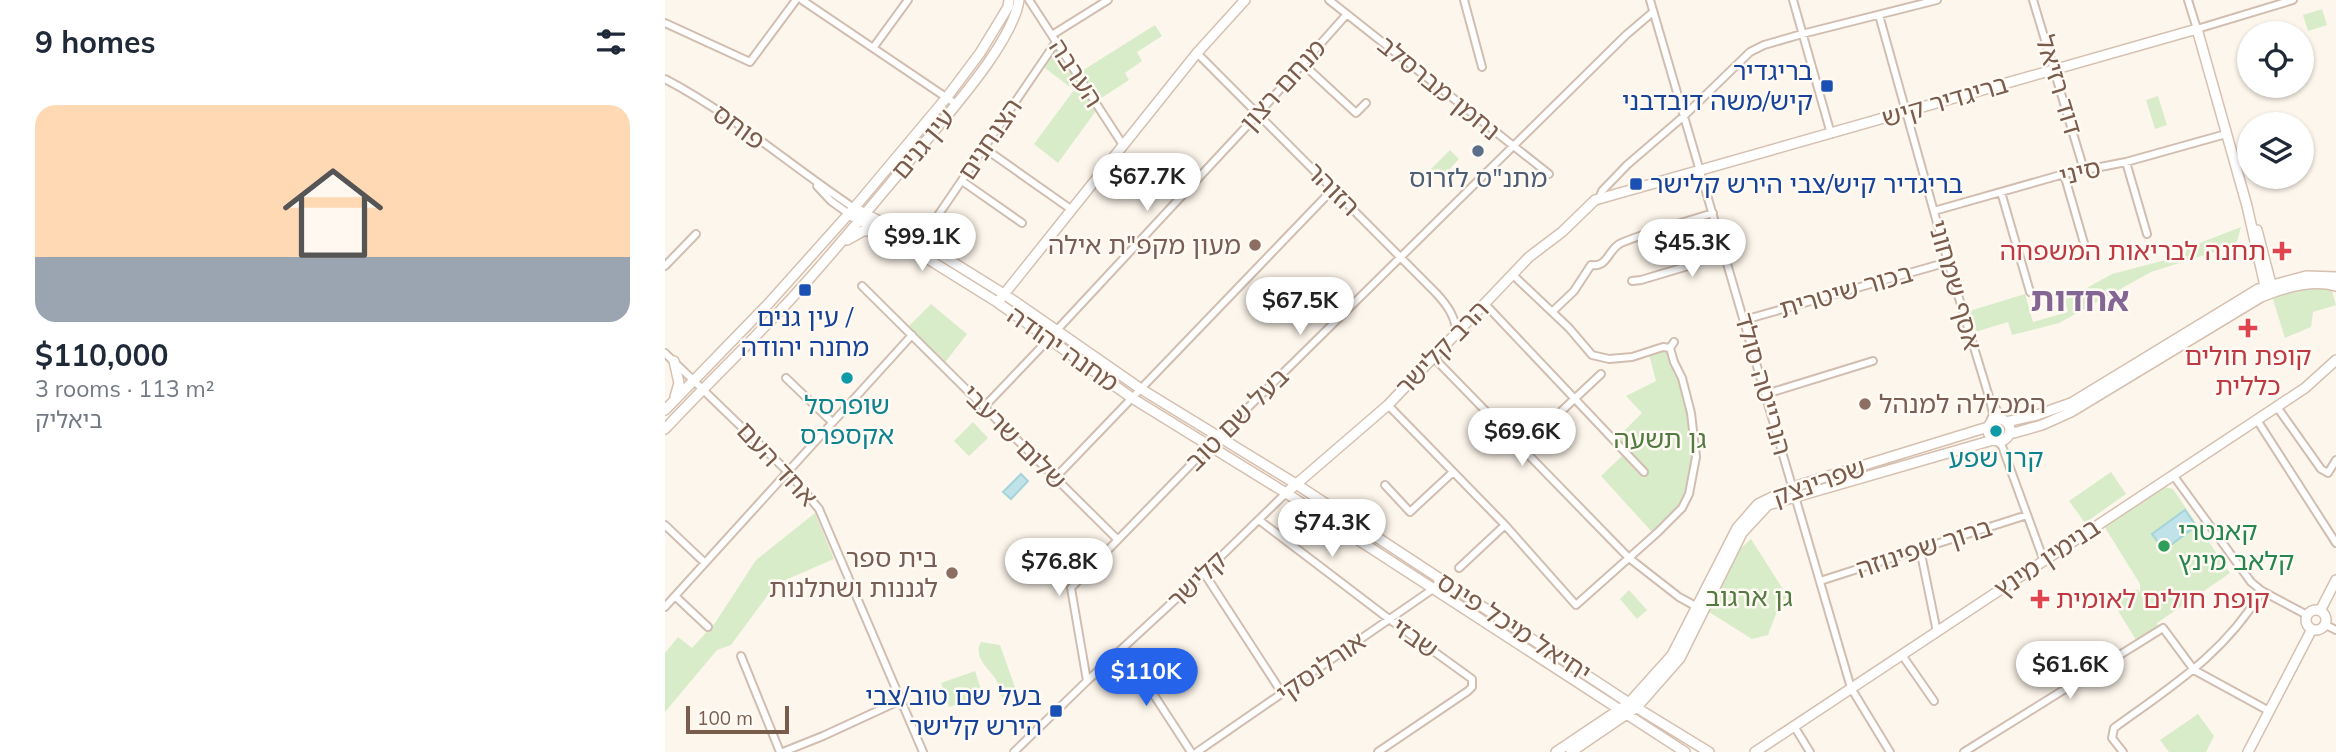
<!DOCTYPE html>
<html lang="en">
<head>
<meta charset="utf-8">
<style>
	:root { --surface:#fff; --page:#f2f2f3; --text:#1f2937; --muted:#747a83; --line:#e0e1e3; --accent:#2563eb }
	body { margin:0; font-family:Mulish,"Noto Sans Hebrew",sans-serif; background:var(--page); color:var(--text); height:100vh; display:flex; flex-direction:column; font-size:26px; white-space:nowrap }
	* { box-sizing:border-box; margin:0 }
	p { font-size:23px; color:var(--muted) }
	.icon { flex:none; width:38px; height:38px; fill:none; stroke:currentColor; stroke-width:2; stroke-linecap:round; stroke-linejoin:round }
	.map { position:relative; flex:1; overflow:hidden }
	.side { display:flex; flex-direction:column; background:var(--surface); width:665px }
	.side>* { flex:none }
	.fabs { position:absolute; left:1572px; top:21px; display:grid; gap:14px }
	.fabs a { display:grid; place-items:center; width:77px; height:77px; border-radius:50%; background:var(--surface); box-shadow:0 2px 5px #0004; font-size:35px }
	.scale { position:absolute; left:21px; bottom:18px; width:103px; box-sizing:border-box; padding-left:7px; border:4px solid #7a5c4d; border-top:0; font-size:19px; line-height:24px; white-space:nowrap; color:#7a5c4d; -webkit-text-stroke:5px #fffaf3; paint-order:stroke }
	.price { position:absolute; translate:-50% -60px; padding:0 16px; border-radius:24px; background:#fff; color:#222; font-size:23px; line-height:46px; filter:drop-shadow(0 2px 4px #0008) }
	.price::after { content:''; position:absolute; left:50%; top:42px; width:21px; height:16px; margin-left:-10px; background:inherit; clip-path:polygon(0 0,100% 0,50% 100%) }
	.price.current { background:var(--accent); color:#fff }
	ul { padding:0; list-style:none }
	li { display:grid; align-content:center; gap:14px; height:371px; padding:0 35px }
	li+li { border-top:2px solid var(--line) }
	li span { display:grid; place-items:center; height:217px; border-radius:21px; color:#555 }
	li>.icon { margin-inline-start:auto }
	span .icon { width:126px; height:126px; fill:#fffc; stroke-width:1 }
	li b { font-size:30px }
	h2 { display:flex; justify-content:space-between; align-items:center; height:84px; padding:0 35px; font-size:30px }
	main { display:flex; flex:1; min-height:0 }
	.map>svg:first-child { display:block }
	.green { fill:#d8ecc9 }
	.water { fill:#bfe3e8; stroke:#a5d3da; stroke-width:2 }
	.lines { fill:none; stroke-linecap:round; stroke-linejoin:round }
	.street-casing { stroke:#d1beb0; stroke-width:10 }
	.secondary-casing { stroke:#d6c0b0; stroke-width:12 }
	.street { stroke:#fff; stroke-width:6 }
	.secondary { stroke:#fff; stroke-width:9 }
	.transit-dot { fill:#1a4fb4; stroke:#fffaf3; stroke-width:2.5 }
	.service-dot { fill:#5c6f8a; stroke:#fffaf3; stroke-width:2.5 }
	.education-dot { fill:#8d6e63; stroke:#fffaf3; stroke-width:2.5 }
	.health-dot { fill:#e0444e; stroke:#fffaf3; stroke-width:2.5 }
	.culture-dot { fill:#0f9aa8; stroke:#fffaf3; stroke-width:2.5 }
	.leisure-dot { fill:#2e9e5b; stroke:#fffaf3; stroke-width:2.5 }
	.labels { text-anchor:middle; stroke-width:5; stroke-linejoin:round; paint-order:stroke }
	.transit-label { font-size:26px; fill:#164399; stroke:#fffaf3; text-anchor:end }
	.street-label { font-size:26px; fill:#7a5c4d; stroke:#fffaf3 }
	.service-label { font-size:26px; fill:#4e5e75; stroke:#fffaf3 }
	.education-label { font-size:26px; fill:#785e54; stroke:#fffaf3; text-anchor:end }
	.health-label { font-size:26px; fill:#be3a42; stroke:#fffaf3; text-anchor:end }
	.culture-label { font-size:26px; fill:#0d838f; stroke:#fffaf3 }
	.park-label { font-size:26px; fill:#537a41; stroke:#fffaf3 }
	.leisure-label { font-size:26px; fill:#27864d; stroke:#fffaf3; text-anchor:start }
	.district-label { font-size:33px; font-weight:bold; fill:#846695; stroke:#fffaf3 }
</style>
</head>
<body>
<main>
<section class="side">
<h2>9 homes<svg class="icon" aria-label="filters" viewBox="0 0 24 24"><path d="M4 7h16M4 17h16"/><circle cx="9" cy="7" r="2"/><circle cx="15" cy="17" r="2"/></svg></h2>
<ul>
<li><span style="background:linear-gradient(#ffd9b3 70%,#9aa5b1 0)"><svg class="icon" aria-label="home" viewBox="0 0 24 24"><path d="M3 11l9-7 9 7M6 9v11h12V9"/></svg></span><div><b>$110,000</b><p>3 rooms · 113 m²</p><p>ביאליק</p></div></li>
</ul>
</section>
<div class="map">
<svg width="1671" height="752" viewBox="0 0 1671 752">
	<rect width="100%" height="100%" fill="#fdf6ec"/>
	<path class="green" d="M1657,9L1662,25L1643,31L1638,15Z
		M490,25L497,36L472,52L477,61L460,73L464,80L430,102L433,108L393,163L369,144L409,90L376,65L391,42L412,74Z
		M1493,96L1502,125L1490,129L1481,100Z
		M785,150L794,159L776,178L766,169Z
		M1576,227L1571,245L1486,272L1394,323L1347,335L1343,322L1307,333L1301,312L1360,294L1368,322L1403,312L1400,300L1447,274L1520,255L1522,248Z
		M1665,284L1671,305L1648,312L1646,327L1620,338L1606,293Z
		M266,304L302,334L278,365L241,329Z
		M998,349H1002C1005,360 1010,369 1014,379C1026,410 1036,478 1014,506C1007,515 996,524 987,532L936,476L957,456L978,478L984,473L952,438L977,413L961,396L991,381L984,354Z
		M308,422L323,438L304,456L289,441Z
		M1446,472L1461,494L1420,523L1404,501Z
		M1499,487L1508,489L1565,573L1492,623L1493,627L1471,640L1449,604L1472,589L1475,593V584L1439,526Z
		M150,513L169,559L111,584L66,645L52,650L0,712V653L13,637L27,648L50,623L91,560Z
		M1086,539L1123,597L1115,603L1103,635L1087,639L1044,612L1075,549Z
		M964,590L982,610L972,619L955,599Z
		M316,642L335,645L351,690L345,693L346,695L339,698L335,695C334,689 333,683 330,678C322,667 308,657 316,642Z
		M310,671L318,695L284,707L276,683Z
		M1533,714L1549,736L1541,752H1504L1495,740Z"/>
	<path class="water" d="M356,474L363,481L346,499L338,492Z
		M1520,510L1531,526L1499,550L1487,534Z"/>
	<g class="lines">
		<defs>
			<path id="street" d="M137,0L291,104
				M364,0L458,145
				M664,0L884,174
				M799,0L817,67
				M985,0L1186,688L1225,752
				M1128,0L1166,134
				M1368,0L1419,170
				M1523,0L1532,29L1628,0
				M1214,15L1283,262L1325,400
				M0,23L85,62L131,0
				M387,35L443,0
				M208,48L243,0
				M532,53L771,293C782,305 791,317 791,333
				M638,64L691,113L701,103
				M0,79C67,114 126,166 189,208
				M319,148L407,210
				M1461,162L1482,234
				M1399,174L1421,250
				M297,181L357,223
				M152,186L166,201L184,214
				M1336,192L1365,292
				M934,199L937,191L962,165L1019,116L1085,52L1099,45L1137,34L1272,0
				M1269,211L1399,174L1461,162L1561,134
				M259,236L391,42
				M0,266L31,234
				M848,275L904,328L927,355L944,359L967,357L998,347L1005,348
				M967,281L976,280L1023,266L1027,261L1019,223
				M197,286L452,539
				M820,304L979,472
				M887,312L909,291L926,265C943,268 943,249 956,243C985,231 1017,223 1048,213
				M1079,320L1283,262
				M389,343L391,331L593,114L682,14
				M0,353L123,472L154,509L258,752
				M769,358L964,558L1014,597L1034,608
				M121,378L167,422
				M1101,394L1208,361
				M723,405L840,525L911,605L993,532L1017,508L1024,494L1031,457L1026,413L1017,378L1009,362L1005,348L1009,342
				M319,407L384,339V326
				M1612,407L1656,469L1663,473L1671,460
				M1592,420L1671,543
				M1324,424L1328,414L1325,400L1338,419
				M1332,441L1337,446L1379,561
				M857,448L936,374
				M1508,475L1586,582L1597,591L1642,615
				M390,478L668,189
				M720,485L745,512L788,472
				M594,520L724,619L807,679V687L803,691L713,752
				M0,525L40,563
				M1255,549L1272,632
				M794,568L840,525
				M539,573L617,693
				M1155,581L1362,515
				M10,596L43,627
				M0,607L247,335
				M1659,624L1671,630
				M459,649L526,752
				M1237,655L1269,701
				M76,656L115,752
				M422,681L406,588L544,446L961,35L988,12
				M1129,726L1145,752
				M118,752L158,736L236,700
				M349,752L422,681L539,573L621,493
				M532,752L768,589L772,585L773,577
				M1299,752L1498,628L1529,670L1604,711
				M1458,752L1447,738L1449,728C1507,686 1559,654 1597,591"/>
			<path id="secondary" d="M189,208L255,242L339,294L476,389L631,484L964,703L1044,752
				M184,214L250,251L332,302L467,398L621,493L1020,752
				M1592,230L1607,288
				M182,240L198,231H211
				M336,298L532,53L580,0
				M9,361L14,383L10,397
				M0,410L104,303L189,208L282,97L315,53L343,7L344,0
				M1323 430a11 11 0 1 1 22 0a11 11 0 1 1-22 0Z
				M1341,422L1372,415L1406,403L1593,289L1641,276L1671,277
				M0,429C41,385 85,343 126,299C173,248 216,194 261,141C288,108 348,41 354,0
				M1345,434L1377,425L1406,412L1596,297C1618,288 1647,279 1671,286
				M621,493L723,405L864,257L897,232L930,200L1532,29L1582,206L1600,286L1606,293
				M1641 620a10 10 0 1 1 20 0a10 10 0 1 1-20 0Z
				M1655,611L1671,580
				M891,752L964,703L1007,655L1072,528L1093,504L1128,487L1323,427
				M906,752L972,707L1015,658L1077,533L1103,505L1328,440
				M1090,752L1640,388L1671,360
				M1583,752L1647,629"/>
		</defs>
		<use href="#street" class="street-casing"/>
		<use href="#secondary" class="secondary-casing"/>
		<use href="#street" class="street"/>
		<use href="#secondary" class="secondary"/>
	</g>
	<g class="transit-dot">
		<rect x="1155" y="79" width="14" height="14" rx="3.5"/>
		<rect x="964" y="177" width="14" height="14" rx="3.5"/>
		<rect x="133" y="283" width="14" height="14" rx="3.5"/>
		<rect x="384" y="704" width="14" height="14" rx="3.5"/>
	</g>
	<circle class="service-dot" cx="813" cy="151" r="7"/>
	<g class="education-dot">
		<circle cx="590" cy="245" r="7"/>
		<circle cx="1200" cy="404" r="7"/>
		<circle cx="287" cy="573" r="7"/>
	</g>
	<g class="health-dot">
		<path d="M1613.5 240.5h7v7h7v7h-7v7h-7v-7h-7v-7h7z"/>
		<path d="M1579.5 317.5h7v7h7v7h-7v7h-7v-7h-7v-7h7z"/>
		<path d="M1371.5 588.5h7v7h7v7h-7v7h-7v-7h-7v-7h7z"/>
	</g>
	<g class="culture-dot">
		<circle cx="182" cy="378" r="7"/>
		<circle cx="1331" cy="431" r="7"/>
	</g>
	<circle class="leisure-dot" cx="1499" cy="546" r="7"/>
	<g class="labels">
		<g class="transit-label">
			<text x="1148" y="80">בריגדיר<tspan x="1148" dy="30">קיש/משה דובדבני</tspan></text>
			<text x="985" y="193" text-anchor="start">בריגדיר קיש/צבי הירש קלישר</text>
			<text x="140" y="326" text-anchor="middle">עין גנים /<tspan x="140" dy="30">מחנה יהודה</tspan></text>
			<text x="377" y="705">בעל שם טוב/צבי<tspan x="377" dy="30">הירש קלישר</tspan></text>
		</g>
		<g class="street-label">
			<text transform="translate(411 73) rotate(57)" y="9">הערבה</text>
			<text transform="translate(618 85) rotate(-48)" y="9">מנחם רצון</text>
			<text transform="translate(1394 85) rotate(73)" y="9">דוד רזיאל</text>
			<text transform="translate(774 88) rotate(39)" y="9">נחמן מברסלב</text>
			<text transform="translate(1280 101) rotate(-16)" y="9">בריגדיר קיש</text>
			<text transform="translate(74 127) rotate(36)" y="9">פוחס</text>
			<text transform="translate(325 139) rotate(-56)" y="9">הצנחנים</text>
			<text transform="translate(258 144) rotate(-50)" y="9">עין גנים</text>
			<text transform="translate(1415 172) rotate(-13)" y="9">סיני</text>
			<text transform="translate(668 189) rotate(45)" y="9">הזוהר</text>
			<text transform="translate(1290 285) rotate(74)" y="9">אסף שמחוני</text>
			<text transform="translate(1181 291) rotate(-16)" y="9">בכור שיטרית</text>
			<text transform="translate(777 348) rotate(-46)" y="9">הרב קלישר</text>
			<text transform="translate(398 349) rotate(35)" y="9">מחנה יהודה</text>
			<text transform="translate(1098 384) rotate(74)" y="9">הנרייטה סולד</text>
			<text transform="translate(572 419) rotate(-45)" y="9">בעל שם טוב</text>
			<text transform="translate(349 437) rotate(45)" y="9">שלום שרעבי</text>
			<text transform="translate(112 464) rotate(47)" y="9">אחד העם</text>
			<text transform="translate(1154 482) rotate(-19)" y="9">שפרינצק</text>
			<text transform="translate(1259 548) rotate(-18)" y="9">ברוך שפינוזה</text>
			<text transform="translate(1382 558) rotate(-34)" y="9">בנימין מינץ</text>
			<text transform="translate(532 580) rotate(-44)" y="9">קלישר</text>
			<text transform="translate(849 627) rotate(33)" y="9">יחיאל מיכל פינס</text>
			<text transform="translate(750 638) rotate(35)" y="9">שבזי</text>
			<text transform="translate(656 667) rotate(-35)" y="9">אורלנסקי</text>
		</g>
		<g class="service-label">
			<text x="813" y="187">מתנ"ס לזרוס</text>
		</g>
		<g class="education-label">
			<text x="576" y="254">מעון מקפ"ת אילה</text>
			<text x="1214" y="413" text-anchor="start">המכללה למנהל</text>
			<text x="273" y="567">בית ספר<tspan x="273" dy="30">לגננות ושתלנות</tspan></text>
		</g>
		<g class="health-label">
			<text x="1601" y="260">תחנה לבריאות המשפחה</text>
			<text x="1583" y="365" text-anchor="middle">קופת חולים<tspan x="1583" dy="30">כללית</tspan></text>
			<text x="1391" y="608" text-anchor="start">קופת חולים לאומית</text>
		</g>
		<g class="culture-label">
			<text x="182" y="414">שופרסל<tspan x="182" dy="30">אקספרס</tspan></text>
			<text x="1331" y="467">קרן שפע</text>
		</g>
		<g class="park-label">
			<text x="995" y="448">גן תשעה</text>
			<text x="1084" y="606">גן ארגוב</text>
		</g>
		<g class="leisure-label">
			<text x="1513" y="540">קאנטרי<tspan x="1513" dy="30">קלאב מינץ</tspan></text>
		</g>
		<g class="district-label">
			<text x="1415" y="311">אחדות</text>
		</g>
	</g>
</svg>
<div class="fabs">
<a><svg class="icon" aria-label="locate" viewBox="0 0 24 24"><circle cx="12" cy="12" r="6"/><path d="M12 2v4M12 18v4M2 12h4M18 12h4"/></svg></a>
<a><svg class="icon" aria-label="layers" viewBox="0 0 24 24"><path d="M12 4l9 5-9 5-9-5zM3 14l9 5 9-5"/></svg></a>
</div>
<div class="scale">100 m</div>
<b class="price" style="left:482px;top:213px">$67.7K</b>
<b class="price" style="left:257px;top:273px">$99.1K</b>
<b class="price" style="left:1027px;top:279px">$45.3K</b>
<b class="price" style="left:635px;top:337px">$67.5K</b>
<b class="price" style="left:857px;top:468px">$69.6K</b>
<b class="price" style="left:667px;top:559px">$74.3K</b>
<b class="price" style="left:394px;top:598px">$76.8K</b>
<b class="price" style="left:1405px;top:701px">$61.6K</b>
<b class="price current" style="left:481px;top:708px">$110K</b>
</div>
</main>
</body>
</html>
